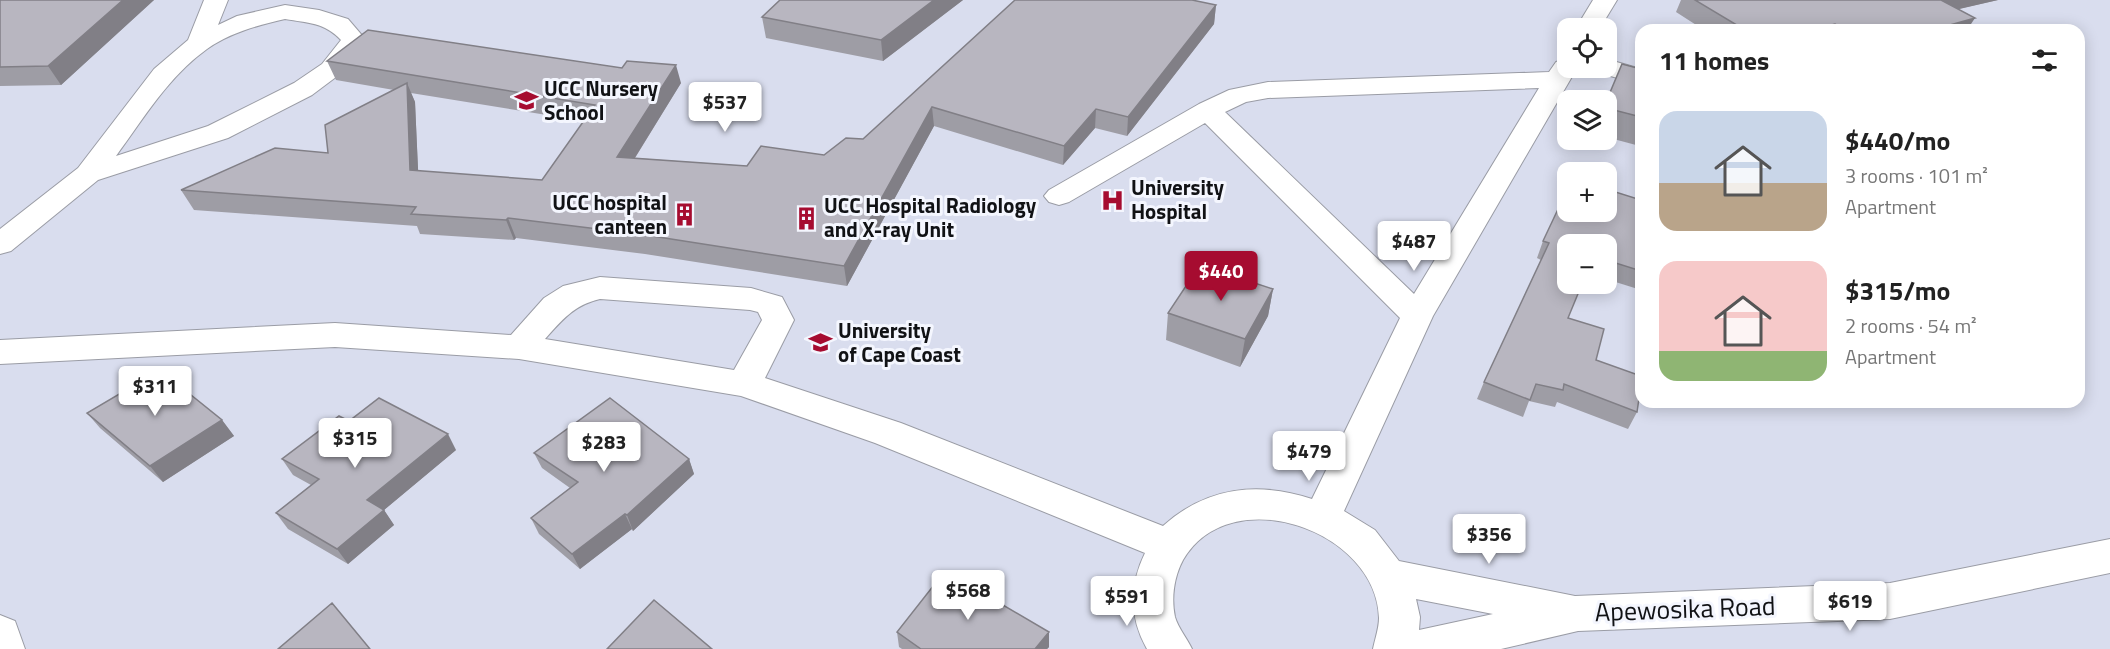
<!DOCTYPE html>
<html lang="en">
<head>
<meta charset="utf-8">
<style>
	:root { --surface:#fff; --page:#f2f2f2; --text:#222; --muted:#767676; --accent:#a60c30 }
	body { margin:0; font-family:"Titillium Web",sans-serif; background:var(--page); color:var(--text); height:100vh; display:flex; flex-direction:column; font-size:22px; white-space:nowrap }
	* { box-sizing:border-box; margin:0 }
	p { font-size:20px; color:var(--muted) }
	.icon { flex:none; width:33px; height:33px; fill:none; stroke:currentColor; stroke-width:2; stroke-linecap:round; stroke-linejoin:round }
	.map { position:relative; flex:1; overflow:hidden }
	.details { position:absolute; left:1635px; top:24px; width:450px; height:384px; display:flex; flex-direction:column; background:var(--surface); border-radius:18px; box-shadow:0 3px 15px #0003 }
	.details>* { flex:none }
	.tools { position:absolute; left:1557px; top:18px; display:grid; gap:12px }
	.tools a { display:grid; place-items:center; width:60px; height:60px; border-radius:12px; background:var(--surface); box-shadow:0 3px 15px #0003; font-size:30px }
	.price { position:absolute; translate:-50% -51px; padding:0 14px; border-radius:6px; background:#fff; color:#222; font-size:20px; line-height:39px; filter:drop-shadow(0 2px 3px #0008) }
	.price::after { content:''; position:absolute; left:50%; top:36px; width:18px; height:14px; margin-left:-9px; background:inherit; clip-path:polygon(0 0,100% 0,50% 100%) }
	.price.current { background:var(--accent); color:#fff }
	ul { padding:0; list-style:none }
	li { display:flex; align-items:center; gap:18px; height:150px; padding:0 24px }
	li span { display:grid; place-items:center; flex:none; width:168px; height:120px; border-radius:18px; color:#555 }
	li>.icon { margin-inline-start:auto }
	span .icon { width:72px; height:72px; fill:#fffc; stroke-width:1 }
	li b { font-size:26px }
	h2 { display:flex; justify-content:space-between; align-items:center; height:72px; padding:0 24px; font-size:26px }
	.map>svg:first-child { display:block }
	.built { fill:#d9ddee; fill-rule:evenodd }
	.lines { fill:none; stroke-linecap:round; stroke-linejoin:round }
	.minor-casing { stroke:#9a9ca5; stroke-width:2 }
	.minor { fill:#fff; fill-rule:evenodd }
	.wall { fill:#9e9da5; fill-rule:evenodd }
	.shaded-wall { fill:#817f86 }
	.building { fill:#b8b6c0; stroke:#817f86; stroke-width:1.5 }
	.labels { text-anchor:middle; stroke-width:6; stroke-linejoin:round; paint-order:stroke }
	.poi-label { font-size:21px; font-weight:bold; fill:#111215; stroke:#f4f6fe; text-anchor:start }
	.near-street-label { font-size:26px; fill:#111215; stroke:#f4f6fe }
</style>
</head>
<body>
<div class="map">
<svg width="2110" height="649" viewBox="0 0 2110 649">
	<rect width="100%" height="100%" fill="#e6e9f3"/>
	<path class="built" d="M18,0H2110V649H0V15ZM1568,28H1606V68H1568ZM1641,30H2079V402H1641ZM1568,100H1606V140H1568ZM1568,172H1606V212H1568ZM1568,244H1606V284H1568Z"/>
	<g class="lines">
		<defs>
			<path id="minor" d="M204,0H228L218,25L237,16L285,5L319,10L348,19L366,40L340,74L312,95L228,138L98,180L11,251L0,254V229L78,168L154,69L188,40ZM285,19C308,23 324,22 341,40L322,64L294,83L208,126L116,156C144,118 168,77 207,49C229,33 259,25 285,19Z
				M1593,0H1617L1600,28H1576Z
				M1565,59L1568,60V68H1577L1433,316L1344,511L1375,530L1399,561L1575,596L1890,583L2110,539V573L1890,619L1578,631L1501,649H1373C1375,639 1379,628 1379,618C1377,530 1230,479 1183,560C1174,577 1171,598 1175,617C1178,628 1187,638 1192,649H1147C1129,617 1129,586 1145,553L875,443L741,396L519,359L335,347L0,364V340L335,323L511,335L544,298L563,286L600,277L751,288L782,297L794,320L765,378L901,423L1163,526C1206,487 1258,481 1312,499L1400,318L1205,123L1069,202L1059,205L1049,202L1044,196L1049,190L1199,104L1229,90L1268,82L1549,72L1556,62ZM1539,88L1414,294L1225,112L1246,102L1268,98ZM600,299L750,310L758,312L762,320L734,370L545,339C562,320 574,305 600,299ZM1416,599L1493,614L1419,630L1420,617Z
				M1606,59L1641,69V85L1597,72L1594,68H1606Z
				M0,615L15,621L25,649H0Z"/>
		</defs>
		<use href="#minor" class="minor-casing"/>
		<use href="#minor" class="minor"/>
	</g>
	<path class="wall" d="M0,0H154L61,85L0,86Z
		M780,0H963L883,61L766,38L762,17Z
		M1015,0L1216,5L1214,24L1127,136L1095,128L1063,165L934,126L847,286L645,254L516,238L514,240L420,234L417,226L194,210L181,190L328,153L394,90L336,80L327,61L681,83L635,158L747,166L824,155L863,139ZM411,93L584,121L542,180L418,171L415,102Z
		M1681,0H1998L1958,9L1967,30H1704L1676,12Z
		M1641,69V133L1636,145L1606,137V102Z
		M1641,200V290L1606,279V244H1568V318L1596,360L1637,412L1628,429L1557,402L1555,407L1529,401L1523,417L1477,399L1484,382L1541,260L1537,258L1543,241Z
		M1273,289L1268,316L1240,367L1166,340L1168,313Z
		M87,413L222,420L234,436L163,482L100,428Z
		M349,421L456,450L384,510L394,525L348,564L288,529L276,513L311,485L293,475L282,459Z
		M534,453L689,459L694,474L633,531L632,529L580,569L539,534L531,518L570,488L542,468Z
		M897,632H1049V647L1047,649H902L899,647Z"/>
	<path class="shaded-wall" d="M123,0H154L61,85L48,66Z
		M934,0H963L883,61L881,40Z
		M1935,0H1998L1925,17Z
		M1216,5L1214,24L1127,136L1128,117Z
		M1975,18L1967,30H1932Z
		M1835,24L1832,30H1813Z
		M676,65L681,83L623,177L617,157Z
		M407,83L415,102L419,190L410,170Z
		M932,107L934,126L847,286L844,266Z
		M1096,109L1095,128L1063,165L1064,146Z
		M508,218L516,238L514,240L506,220Z
		M1273,289L1268,316L1240,367L1245,339Z
		M222,420L234,436L163,482L150,466Z
		M448,434L456,450L384,510L394,525L348,564L337,549L367,500Z
		M689,459L694,474L633,531L627,515Z
		M625,514L632,529L580,569L572,554Z
		M1049,632V647L1047,649H1035Z"/>
	<path class="building" d="M0,0H123L48,66L0,67Z
		M780,0H934L881,40L762,17Z
		M1015,0H1192L1216,5L1128,117L1096,109L1064,146L932,107L844,266L639,234L508,218L506,220L411,214L416,207L181,190L275,148L328,153L325,125L407,83L410,170L542,180L595,105L327,61L368,30L622,68L627,61L676,65L617,157L747,166L761,146L824,155L846,138L863,139Z
		M1695,0H1941L1975,18L1932,30H1845L1835,24L1813,30H1745Z
		M1622,64L1641,69V117L1606,108V102Z
		M1568,188V212H1606V189L1641,200V271L1606,260V244H1568V284H1582L1568,318L1604,329L1596,360L1641,376V385L1637,412L1564,384L1563,390L1536,384L1530,400L1484,382L1549,243L1543,241Z
		M1200,265L1273,289L1245,339L1168,313Z
		M160,370L222,420L150,466L87,413Z
		M379,398L448,434L367,500L384,510L337,549L276,513L319,479L282,459L339,416L349,421Z
		M610,398L689,459L627,515L625,514L572,554L531,518L578,482L534,453Z
		M945,571L1049,632L1035,649H921L897,632Z
		M654,600L712,649H607Z
		M332,603L370,649H278Z"/>
	<defs>
		<symbol id="school-bare" viewBox="-9 -9 18 18"><path d="M0-5L7-2L0 1L-7-2ZM-4 1L0 2.5L4 1V4Q0 6-4 4Z" fill="#a60c30" stroke="#f4f6fe" stroke-width="2.5" paint-order="stroke"/></symbol>
		<symbol id="hospital-bare" viewBox="-9 -9 18 18"><path d="M-5-5h3v3.5h4V-5h3V5h-3V1.5h-4V5h-3Z" fill="#a60c30" stroke="#f4f6fe" stroke-width="2.5" paint-order="stroke"/></symbol>
		<symbol id="building-bare" viewBox="-9 -9 18 18"><path d="M-4-6H4V6H1V3H-1V6H-4ZM-2.5-4.3h1.7v1.8h-1.7ZM.8-4.3h1.7v1.8H.8ZM-2.5-1h1.7V.8h-1.7ZM.8-1h1.7V.8H.8Z" fill="#a60c30" stroke="#f4f6fe" stroke-width="2.5" paint-order="stroke"/></symbol>
		<symbol id="university-bare" viewBox="-9 -9 18 18"><path d="M0-5L7-2L0 1L-7-2ZM-4 1L0 2.5L4 1V4Q0 6-4 4Z" fill="#a60c30" stroke="#f4f6fe" stroke-width="2.5" paint-order="stroke"/></symbol>
	</defs>
	<g fill-rule="evenodd">
		<use href="#school-bare" x="510" y="84" width="33" height="33"/>
		<use href="#hospital-bare" x="1096" y="184" width="33" height="33"/>
		<use href="#building-bare" x="668" y="198" width="33" height="33"/>
		<use href="#building-bare" x="790" y="202" width="33" height="33"/>
		<use href="#university-bare" x="804" y="326" width="33" height="33"/>
	</g>
	<g class="labels">
		<g class="poi-label">
			<text x="544" y="96">UCC Nursery<tspan x="544" dy="24">School</tspan></text>
			<text x="1131" y="195">University<tspan x="1131" dy="24">Hospital</tspan></text>
			<text x="667" y="210" text-anchor="end">UCC hospital<tspan x="667" dy="24">canteen</tspan></text>
			<text x="824" y="213">UCC Hospital Radiology<tspan x="824" dy="24">and X-ray Unit</tspan></text>
			<text x="838" y="338">University<tspan x="838" dy="24">of Cape Coast</tspan></text>
		</g>
		<g class="near-street-label">
			<text transform="translate(1685 609) rotate(-2)" y="9">Apewosika Road</text>
		</g>
	</g>
</svg>
<div class="tools">
<a><svg class="icon" aria-label="locate" viewBox="0 0 24 24"><circle cx="12" cy="12" r="6"/><path d="M12 2v4M12 18v4M2 12h4M18 12h4"/></svg></a>
<a><svg class="icon" aria-label="layers" viewBox="0 0 24 24"><path d="M12 4l9 5-9 5-9-5zM3 14l9 5 9-5"/></svg></a>
<a>+</a>
<a>−</a>
</div>
<b class="price" style="left:725px;top:133px">$537</b>
<b class="price" style="left:1414px;top:272px">$487</b>
<b class="price current" style="left:1221px;top:302px">$440</b>
<b class="price" style="left:155px;top:417px">$311</b>
<b class="price" style="left:355px;top:469px">$315</b>
<b class="price" style="left:604px;top:473px">$283</b>
<b class="price" style="left:1309px;top:482px">$479</b>
<b class="price" style="left:1489px;top:565px">$356</b>
<b class="price" style="left:968px;top:621px">$568</b>
<b class="price" style="left:1127px;top:627px">$591</b>
<b class="price" style="left:1850px;top:632px">$619</b>
<section class="details">
<h2>11 homes<svg class="icon" aria-label="filters" viewBox="0 0 24 24"><path d="M4 7h16M4 17h16"/><circle cx="9" cy="7" r="2"/><circle cx="15" cy="17" r="2"/></svg></h2>
<ul>
<li><span style="background:linear-gradient(#c9d6e8 60%,#b9a48a 0)"><svg class="icon" aria-label="home" viewBox="0 0 24 24"><path d="M3 11l9-7 9 7M6 9v11h12V9"/></svg></span><div><b>$440/mo</b><p>3 rooms · 101 m²</p><p>Apartment</p></div></li>
<li><span style="background:linear-gradient(#f6c9c9 75%,#8fb573 0)"><svg class="icon" aria-label="home" viewBox="0 0 24 24"><path d="M3 11l9-7 9 7M6 9v11h12V9"/></svg></span><div><b>$315/mo</b><p>2 rooms · 54 m²</p><p>Apartment</p></div></li>
</ul>
</section>
</div>
</body>
</html>
